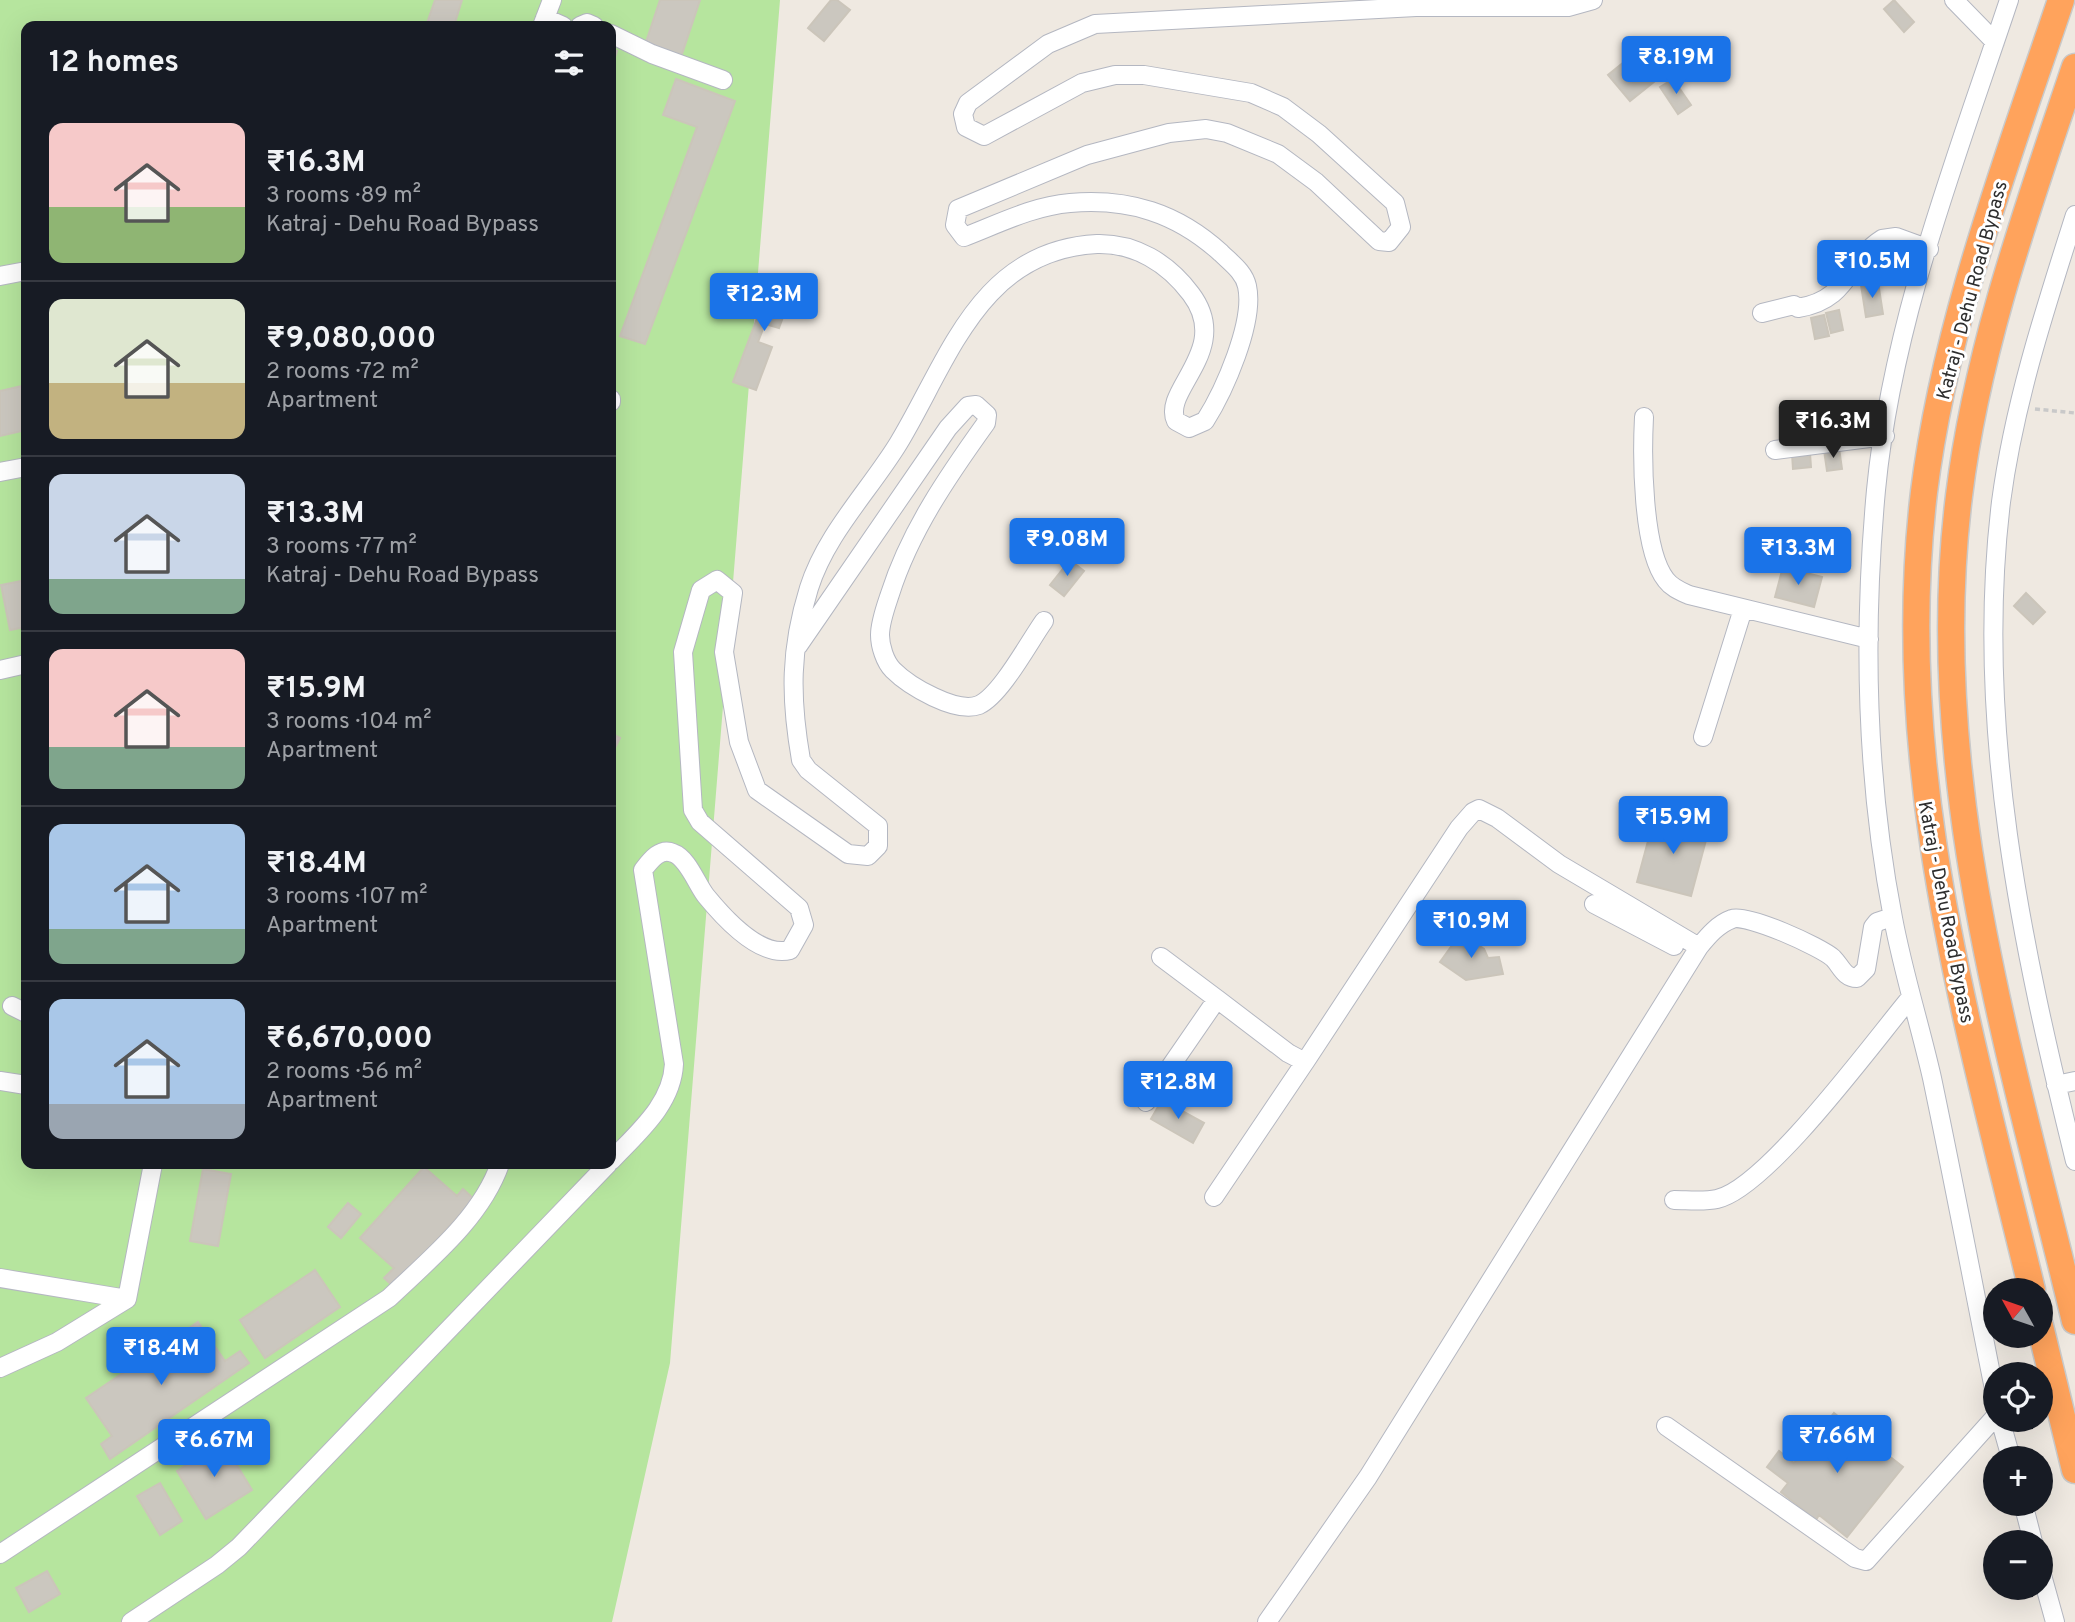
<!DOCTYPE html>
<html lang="en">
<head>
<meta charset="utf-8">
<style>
	:root { --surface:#171b24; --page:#20242c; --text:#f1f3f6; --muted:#9ea1a6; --line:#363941; --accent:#1a73e8 }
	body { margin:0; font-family:Overpass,sans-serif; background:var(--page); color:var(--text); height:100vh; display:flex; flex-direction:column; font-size:26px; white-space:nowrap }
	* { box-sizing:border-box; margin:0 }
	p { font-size:23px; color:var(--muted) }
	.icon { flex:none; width:38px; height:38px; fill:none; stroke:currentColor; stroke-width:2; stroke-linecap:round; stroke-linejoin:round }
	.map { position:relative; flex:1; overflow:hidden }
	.side { position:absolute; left:21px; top:21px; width:595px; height:1148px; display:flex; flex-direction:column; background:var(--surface); border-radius:14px; box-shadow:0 7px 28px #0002 }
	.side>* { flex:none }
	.needle { width:46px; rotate:310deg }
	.tools { position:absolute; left:1983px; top:1278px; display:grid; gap:14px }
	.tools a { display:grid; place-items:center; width:70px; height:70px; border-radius:50%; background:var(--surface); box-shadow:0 7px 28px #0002; font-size:35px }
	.price { position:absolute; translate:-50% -60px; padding:0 16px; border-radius:7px; background:var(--accent); color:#fff; font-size:23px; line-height:46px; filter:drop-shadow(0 2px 4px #0008) }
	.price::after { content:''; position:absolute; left:50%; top:42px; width:21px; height:16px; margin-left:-10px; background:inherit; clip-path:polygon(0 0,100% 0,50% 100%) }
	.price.on { background:#222; color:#fff }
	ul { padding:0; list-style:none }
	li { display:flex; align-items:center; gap:21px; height:175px; padding:0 28px }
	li+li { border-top:2px solid var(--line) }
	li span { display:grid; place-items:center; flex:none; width:196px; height:140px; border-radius:14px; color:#555 }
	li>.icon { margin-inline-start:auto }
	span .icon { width:84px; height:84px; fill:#fffc; stroke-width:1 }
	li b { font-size:30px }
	h2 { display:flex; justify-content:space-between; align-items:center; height:84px; padding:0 28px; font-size:30px }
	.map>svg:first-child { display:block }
	.green { fill:#b6e59e; fill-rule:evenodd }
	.building { fill:#cbc7bf; stroke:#cbc5ba; stroke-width:2 }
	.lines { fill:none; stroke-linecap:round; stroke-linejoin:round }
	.minor-casing { stroke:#b4b7c1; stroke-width:20 }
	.highway-casing { stroke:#c9c9c9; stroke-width:29 }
	.path { stroke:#c9c9c9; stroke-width:3.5; stroke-dasharray:5 3.5; stroke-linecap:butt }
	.minor { stroke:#fff; stroke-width:18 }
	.highway { stroke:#ffa35c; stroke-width:26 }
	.labels { text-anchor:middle; stroke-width:6; stroke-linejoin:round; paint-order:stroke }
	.street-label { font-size:19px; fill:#2e2e2e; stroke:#fff }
</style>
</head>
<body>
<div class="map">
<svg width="2075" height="1622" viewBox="0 0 2075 1622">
	<rect width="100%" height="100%" fill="#efe9e1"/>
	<path class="green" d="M0,0H780L670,1363L612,1622H0ZM26,26H611V1164H26Z"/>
	<path class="building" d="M435,0H462L454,26H426Z
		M660,0H700L681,57L645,45Z
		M831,0H837L850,10L824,41L808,28Z
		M1894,0L1914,22L1904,32L1884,9Z
		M611,49L617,51L611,70Z
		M1634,54L1655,81L1630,101L1608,75Z
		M676,79L735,101L645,344L620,336L697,127L663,115Z
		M1673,79L1691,105L1678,114L1660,87Z
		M773,276L795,284L779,328L765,324L758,342L772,347L756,390L733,382Z
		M1878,282L1883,314L1866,317L1861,285Z
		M1839,310L1843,330L1831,333L1826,313Z
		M1824,315L1829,336L1815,339L1811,318Z
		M26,385V430L0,436V391Z
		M1839,448L1842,469L1827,471L1824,450Z
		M1810,453L1811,467L1793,469L1792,454Z
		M1070,560L1084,571L1064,596L1050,585Z
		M1783,567L1822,577L1814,607L1775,597Z
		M26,580V627L10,630L1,585Z
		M2026,593L2045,612L2033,624L2014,606Z
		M611,733L620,738L611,756Z
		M1655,815L1709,829L1691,896L1637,882Z
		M1461,933L1484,949L1488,958L1499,957L1503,974L1466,980L1440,962Z
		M1162,1100L1204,1123L1193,1143L1151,1119Z
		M424,1167L457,1196L463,1189L474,1199L394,1287L384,1278L394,1268L360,1238Z
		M203,1169L231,1174L218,1246L190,1241Z
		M348,1203L361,1214L341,1238L328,1227Z
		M315,1270L340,1307L265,1358L240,1320Z
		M198,1322L225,1361L240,1351L249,1363L110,1459L101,1444L112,1436L86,1398Z
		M1834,1413L1903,1467L1847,1537L1819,1515L1816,1520L1781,1492L1788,1483L1767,1467L1779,1451L1794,1463Z
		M223,1442L252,1490L206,1519L177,1471L194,1460L188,1450L199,1444L205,1454Z
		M160,1483L182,1521L160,1535L137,1496Z
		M47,1571L60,1594L29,1612L16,1588Z"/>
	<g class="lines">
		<defs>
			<path id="minor" d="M1954,0L1995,42
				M545,18L563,26
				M542,26L552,0
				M580,26L587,23L594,26
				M611,34L652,54L723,80
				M2075,215C2045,309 2014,404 2001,502C1974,725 2022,947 2075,1161
				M0,276L26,271
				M1762,313L1794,305L1798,308C1850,300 1847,261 1882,239L1896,237L1929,249
				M611,399V402
				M1644,417C1642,456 1642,550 1666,580C1672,588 1680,591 1689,595L1869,639
				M1775,450L1885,436
				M0,472L26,467
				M798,646L948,428L968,406L976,405L987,415L986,423C948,476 910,531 890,594C886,606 880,622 880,635C880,646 885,662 893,670C909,686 956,714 979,705C1001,695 1029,642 1044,621
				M0,670L26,664
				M1703,737L1743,609
				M1594,904L1674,946
				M1161,957L1217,999
				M12,1006L26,1013
				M0,1081L26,1085
				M2056,1085L2075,1081
				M1146,1102L1217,999L1288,1053L1305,1062L1459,828L1473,812L1479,809L1497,818L1559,864L1699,947C1708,936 1718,924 1732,919C1746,913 1821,947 1833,958C1841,966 1844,978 1857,978L1866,969L1873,927L1877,922L1892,917
				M611,1161C637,1133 672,1105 674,1064L643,870C650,861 660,847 673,853C688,858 697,885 706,896C724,918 760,958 790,950L804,925L799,908L700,822L693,810L683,652L701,590L717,580L733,593L724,652L739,742L757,790L848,854L868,856L878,846V826L808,770L801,760C790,697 790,649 809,588C826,534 869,491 898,444C949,360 979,250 1097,244C1135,243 1168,263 1191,294C1233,350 1161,390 1176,421L1189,428L1205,421C1224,391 1255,322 1247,286C1244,272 1231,263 1221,253C1177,213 1129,198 1070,203C1033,206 998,224 964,237L955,225L958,209L1087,155L1169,133L1206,129L1227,133L1278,154L1316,182L1379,241L1389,242L1401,227L1395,203L1319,134L1283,107L1251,93L1144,75H1115L1082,83L984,136L966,127L963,114L968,103L1048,44L1095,24L1416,7H1568L1593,0
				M1214,1197L1305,1062
				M1674,1200C1687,1200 1704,1202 1717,1199C1767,1188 1874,1041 1911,997
				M0,1278L127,1299L153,1164
				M0,1368L57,1342L127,1299
				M1995,1394C1974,1289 1954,1183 1932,1078C1920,1025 1903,972 1893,918C1866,779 1863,632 1876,490C1892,322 1956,159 2009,0
				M2000,1419L2011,1458
				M1666,1426L1855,1558L1866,1561L1995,1417
				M2023,1503L2033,1542
				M0,1554L389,1298C430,1259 481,1218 500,1164
				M2040,1568L2055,1622
				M131,1622L217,1565L239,1547L608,1164
				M1267,1622L1368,1477L1699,947"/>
			<path id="highway" d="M2075,67C2028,207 1977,348 1959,496C1924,777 2010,1050 2075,1321
				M2032,1290C1968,1024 1891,769 1924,492C1945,323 2007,161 2061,0
				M2040,1326L2075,1470"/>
		</defs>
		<use href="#minor" class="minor-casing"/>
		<use href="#highway" class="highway-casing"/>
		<path class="path" d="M2035,409L2075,413"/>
		<use href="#minor" class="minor"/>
		<use href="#highway" class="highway"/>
	</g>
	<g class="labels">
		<g class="street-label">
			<text transform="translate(1971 290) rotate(-75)" y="7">Katraj - Dehu Road Bypass</text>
			<text transform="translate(1947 912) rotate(79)" y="7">Katraj - Dehu Road Bypass</text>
		</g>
	</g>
</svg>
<div class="tools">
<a><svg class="needle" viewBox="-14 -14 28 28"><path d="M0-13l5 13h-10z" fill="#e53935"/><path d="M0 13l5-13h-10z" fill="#9ea1a6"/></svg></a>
<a><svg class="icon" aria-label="locate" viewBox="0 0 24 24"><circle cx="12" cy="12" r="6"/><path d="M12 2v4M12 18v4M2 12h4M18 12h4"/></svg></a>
<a>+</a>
<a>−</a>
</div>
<b class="price" style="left:1676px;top:96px">₹8.19M</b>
<b class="price" style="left:1872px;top:300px">₹10.5M</b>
<b class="price" style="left:764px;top:333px">₹12.3M</b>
<b class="price on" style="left:1833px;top:460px">₹16.3M</b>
<b class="price" style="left:1067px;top:578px">₹9.08M</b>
<b class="price" style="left:1798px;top:587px">₹13.3M</b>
<b class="price" style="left:1673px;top:856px">₹15.9M</b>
<b class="price" style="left:1471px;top:960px">₹10.9M</b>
<b class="price" style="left:1178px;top:1121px">₹12.8M</b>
<b class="price" style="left:161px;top:1387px">₹18.4M</b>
<b class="price" style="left:1837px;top:1475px">₹7.66M</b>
<b class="price" style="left:214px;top:1479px">₹6.67M</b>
<section class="side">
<h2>12 homes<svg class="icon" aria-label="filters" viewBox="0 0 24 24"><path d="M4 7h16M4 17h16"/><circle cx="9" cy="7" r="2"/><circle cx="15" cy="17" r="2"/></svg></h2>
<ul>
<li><span style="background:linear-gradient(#f6c9c9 60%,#8fb573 0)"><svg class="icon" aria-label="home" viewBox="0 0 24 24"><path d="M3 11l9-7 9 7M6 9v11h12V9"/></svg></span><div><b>₹16.3M</b><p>3 rooms · 89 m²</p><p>Katraj - Dehu Road Bypass</p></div></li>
<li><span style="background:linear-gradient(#dfe7d0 60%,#c2b280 0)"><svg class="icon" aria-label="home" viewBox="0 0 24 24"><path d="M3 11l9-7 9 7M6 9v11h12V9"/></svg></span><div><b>₹9,080,000</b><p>2 rooms · 72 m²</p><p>Apartment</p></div></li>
<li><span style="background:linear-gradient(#c9d6e8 75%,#7fa58c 0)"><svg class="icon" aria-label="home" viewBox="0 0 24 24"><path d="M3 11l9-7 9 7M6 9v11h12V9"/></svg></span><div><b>₹13.3M</b><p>3 rooms · 77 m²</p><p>Katraj - Dehu Road Bypass</p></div></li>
<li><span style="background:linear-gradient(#f6c9c9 70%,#7fa58c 0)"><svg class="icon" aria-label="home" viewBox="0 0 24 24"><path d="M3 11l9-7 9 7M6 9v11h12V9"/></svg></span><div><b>₹15.9M</b><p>3 rooms · 104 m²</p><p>Apartment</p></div></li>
<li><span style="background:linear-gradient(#a9c7e8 75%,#7fa58c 0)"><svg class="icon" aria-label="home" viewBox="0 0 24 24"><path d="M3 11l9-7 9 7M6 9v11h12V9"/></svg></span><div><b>₹18.4M</b><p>3 rooms · 107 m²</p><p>Apartment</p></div></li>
<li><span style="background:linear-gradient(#a9c7e8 75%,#9aa5b1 0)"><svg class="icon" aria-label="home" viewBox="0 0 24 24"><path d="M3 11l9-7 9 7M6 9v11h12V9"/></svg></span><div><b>₹6,670,000</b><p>2 rooms · 56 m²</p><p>Apartment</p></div></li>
</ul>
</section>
</div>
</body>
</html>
